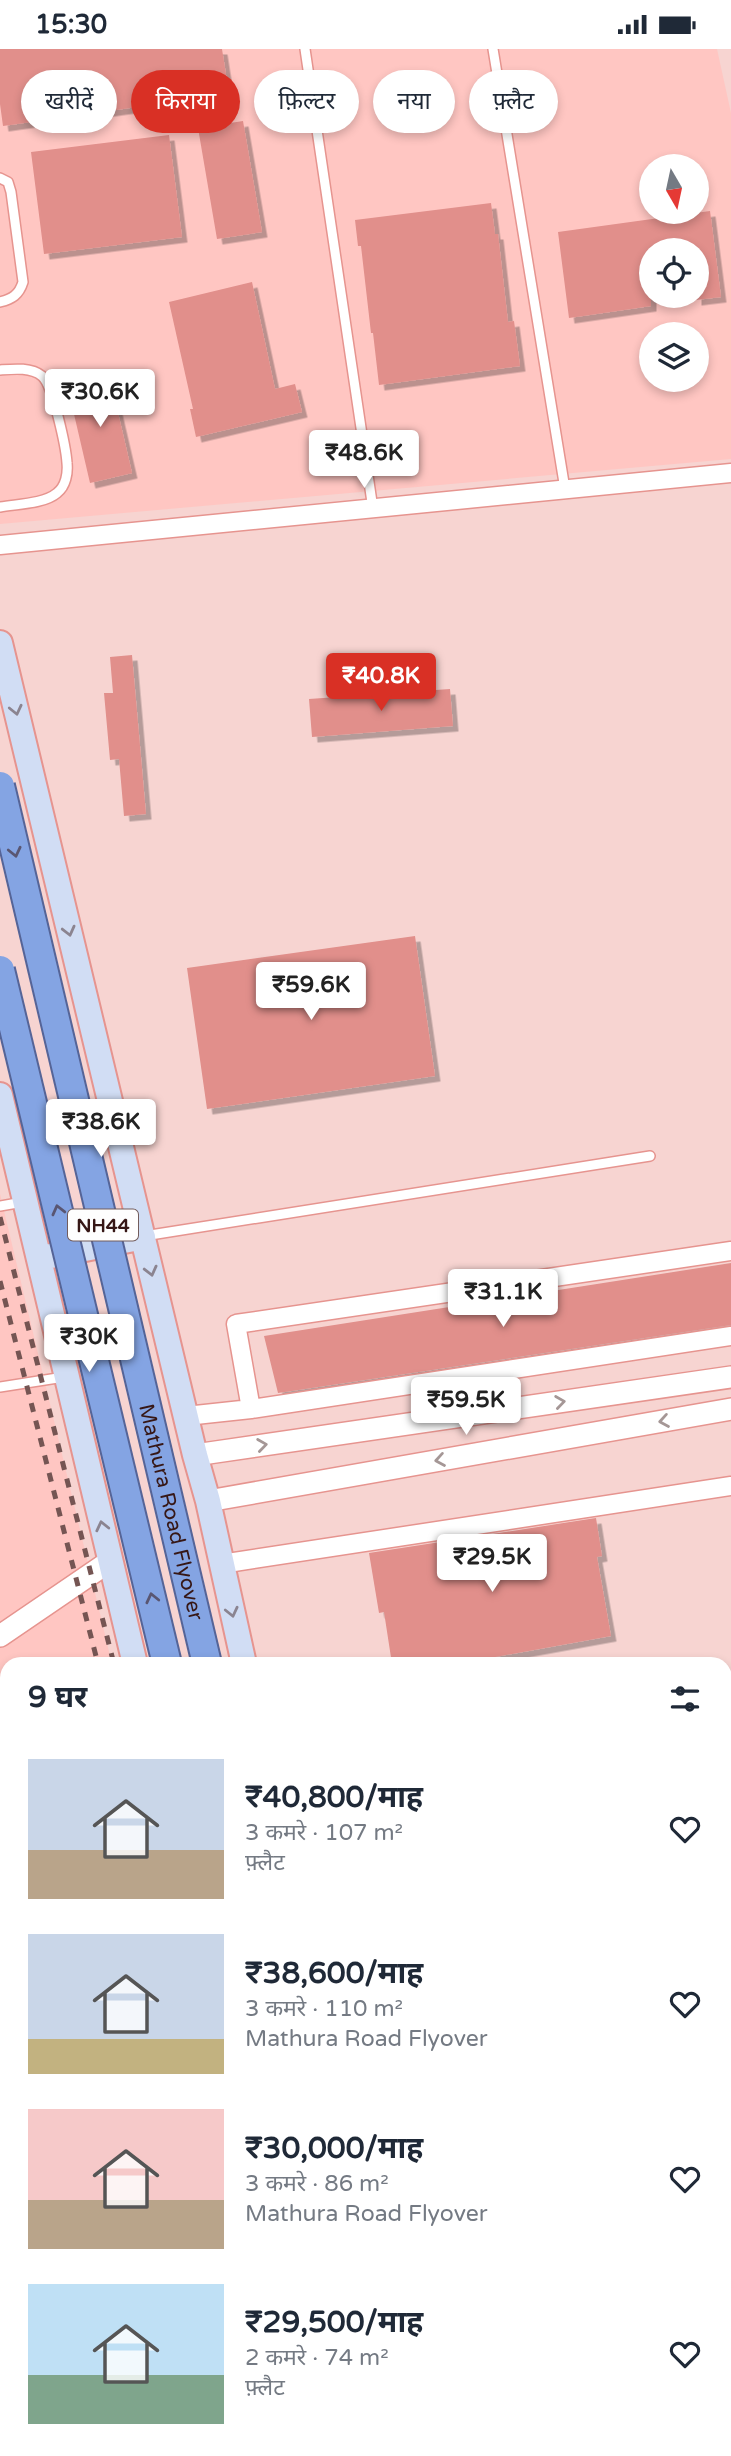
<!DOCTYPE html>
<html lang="hi">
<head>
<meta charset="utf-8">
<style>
	:root { --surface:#fff; --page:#f2f2f3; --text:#1f2937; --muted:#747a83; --accent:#d93025 }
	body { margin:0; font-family:"Varela Round","Noto Sans Devanagari",sans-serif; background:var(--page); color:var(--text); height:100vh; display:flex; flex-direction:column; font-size:26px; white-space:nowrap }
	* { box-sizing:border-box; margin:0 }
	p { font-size:23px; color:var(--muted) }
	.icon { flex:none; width:38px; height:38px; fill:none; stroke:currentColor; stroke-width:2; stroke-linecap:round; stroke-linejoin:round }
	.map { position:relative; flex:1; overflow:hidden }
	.panel { position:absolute; left:0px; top:1608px; width:732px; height:800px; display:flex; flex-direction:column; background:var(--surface); border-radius:21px 21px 0 0; box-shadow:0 4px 10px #0003 }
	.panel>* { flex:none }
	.top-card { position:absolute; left:21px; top:21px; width:690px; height:63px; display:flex; gap:14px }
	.needle { width:46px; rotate:171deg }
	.fabs { position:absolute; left:639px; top:105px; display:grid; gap:14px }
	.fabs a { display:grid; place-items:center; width:70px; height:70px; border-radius:50%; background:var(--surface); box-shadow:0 4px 10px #0003; font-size:35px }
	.price { position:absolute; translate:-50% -60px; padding:0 16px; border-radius:7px; background:#fff; color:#222; font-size:23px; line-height:46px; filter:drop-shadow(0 2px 4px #0008) }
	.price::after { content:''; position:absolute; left:50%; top:42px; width:21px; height:16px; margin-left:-10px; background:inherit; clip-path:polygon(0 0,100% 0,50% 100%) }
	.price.active { background:var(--accent); color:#fff }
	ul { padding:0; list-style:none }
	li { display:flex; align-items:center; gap:21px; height:175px; padding:0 28px }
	li span { display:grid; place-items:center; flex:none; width:196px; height:140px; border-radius:0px; color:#555 }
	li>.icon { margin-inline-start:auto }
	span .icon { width:84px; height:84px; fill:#fffc; stroke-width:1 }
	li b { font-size:30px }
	h2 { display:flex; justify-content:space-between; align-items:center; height:84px; padding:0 28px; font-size:30px }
	.tag { padding:0 24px; border-radius:32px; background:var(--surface); box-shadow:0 4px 10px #0003; font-size:24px; line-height:63px }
	.tag.active { background:var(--accent); color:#fff }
	.status { display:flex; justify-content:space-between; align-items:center; height:49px; padding:0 35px; background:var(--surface); direction:ltr }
	.status svg { height:19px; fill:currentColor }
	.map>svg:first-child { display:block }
	.built { fill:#ffc6c2; fill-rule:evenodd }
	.building { fill:#e18f8b; filter:url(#shadow) }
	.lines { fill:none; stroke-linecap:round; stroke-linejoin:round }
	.service-casing { stroke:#e6948f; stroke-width:12 }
	.minor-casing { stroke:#e6948f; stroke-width:21 }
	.tertiary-casing { stroke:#e6948f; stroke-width:24 }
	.secondary-casing { stroke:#e6948f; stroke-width:28 }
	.trunk-casing { stroke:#556497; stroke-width:32 }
	.service { stroke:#fff; stroke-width:9 }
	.minor { stroke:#fff; stroke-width:18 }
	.tertiary { stroke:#fff; stroke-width:21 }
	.secondary { stroke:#d1ddf4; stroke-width:24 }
	.trunk { stroke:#84a4e3; stroke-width:28 }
	.rail { stroke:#755553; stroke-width:5; stroke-dasharray:9 9; stroke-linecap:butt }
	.trunk-bridge-casing { stroke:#556497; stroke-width:32; stroke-linecap:butt }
	.trunk-bridge { stroke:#84a4e3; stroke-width:28 }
	.oneway { stroke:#8b8490 }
	.oneway2 { stroke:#595672 }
	.oneway3 { stroke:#a59796 }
	.labels { text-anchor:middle; stroke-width:5; stroke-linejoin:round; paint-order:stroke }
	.shield { fill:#fefefe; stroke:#725c5c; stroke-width:2 }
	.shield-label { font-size:19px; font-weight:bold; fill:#361716 }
	.street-label { font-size:21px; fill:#361716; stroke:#fefefe }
</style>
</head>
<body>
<div class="status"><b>15:30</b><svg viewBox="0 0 49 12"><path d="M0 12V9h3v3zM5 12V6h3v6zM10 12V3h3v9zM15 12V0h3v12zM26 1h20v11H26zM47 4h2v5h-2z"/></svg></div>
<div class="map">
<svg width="731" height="2407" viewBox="0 0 731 2407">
	<defs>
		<filter id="shadow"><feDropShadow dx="5.5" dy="5.5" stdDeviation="0" flood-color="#0004"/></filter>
	</defs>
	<rect width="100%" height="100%" fill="#f7d4d1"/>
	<path class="built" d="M0,0H717L731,64V410L0,475ZM651,117H696V163H651ZM651,201H696V247H651ZM651,285H696V331H651Z
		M0,1145L112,1615H7V2401H302L303,2407H0Z"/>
	<path class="building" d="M0,0H222L229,45L3,77L0,55Z
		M243,72L262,183L217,190L198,79Z
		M169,86L182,188L44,205L31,103Z
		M491,154L495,185H498L508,273L514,272L520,317L379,336L373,284H371L361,197H358L355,171Z
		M710,162L721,248L696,251V201H651V257L569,269L558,183Z
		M252,233L275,340L295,335L302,363L196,388L190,360H193L169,253Z
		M109,325L132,424L90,434L67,335Z
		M132,606L146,765L124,767L119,710L110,711L104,644H113L110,608Z
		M450,640L453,677L312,688L309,650Z
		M415,887L435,1027L207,1060L187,919Z
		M731,1214V1276L278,1344L264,1287Z
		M596,1469L602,1507L597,1508L611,1587L457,1615L456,1610L422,1615H392L384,1563L379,1564L369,1504Z"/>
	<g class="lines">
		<defs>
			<path id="service" d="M305,0L373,460
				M493,0L565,440
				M0,129L8,133L11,143L23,233C19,246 12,250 0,253
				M0,321C13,320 31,318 42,327C53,336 66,399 67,414C68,424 66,437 57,444C44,455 17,455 0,458
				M0,1157L23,1153
				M144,1187L650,1107
				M0,1338L64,1328
				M0,1859H7
				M0,1989L7,1988
				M0,2076L7,2075
				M724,2083L731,2082
				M204,2401L205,2407"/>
			<path id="minor" d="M0,496L731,424
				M251,1360L236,1275L731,1202
				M186,1367L251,1360L731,1287
				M221,1515L731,1437"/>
			<path id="tertiary" d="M195,1406L731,1328
				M208,1452L731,1360
				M0,1587L110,1512"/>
			<path id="secondary" d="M0,594L195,1406L208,1452L244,1615
				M0,1046L135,1615
				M51,1207L143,1188
				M318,2401L320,2407
				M436,2401L437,2407"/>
			<path id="trunk" d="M347,2401L349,2407
				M391,2401L393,2407"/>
		</defs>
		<use href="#service" class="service-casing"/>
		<use href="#minor" class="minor-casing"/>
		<use href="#tertiary" class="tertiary-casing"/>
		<use href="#secondary" class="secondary-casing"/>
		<use href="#trunk" class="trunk-casing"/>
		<use href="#service" class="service"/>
		<use href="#minor" class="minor"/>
		<use href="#tertiary" class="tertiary"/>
		<use href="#secondary" class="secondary"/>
		<use href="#trunk" class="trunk"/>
		<path class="rail" d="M0,1168L114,1615
			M0,1232L98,1615
			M287,2401L288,2407
			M303,2401L305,2407"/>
		<defs>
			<g id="trunk-bridge">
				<path id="s1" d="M0,737L207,1615"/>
				<path d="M0,921L167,1615"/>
			</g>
		</defs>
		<use href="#trunk-bridge" class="trunk-bridge-casing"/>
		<use href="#trunk-bridge" class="trunk-bridge"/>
	</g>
	<defs><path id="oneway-chevron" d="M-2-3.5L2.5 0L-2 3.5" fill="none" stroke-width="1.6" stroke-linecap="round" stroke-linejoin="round" transform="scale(1.75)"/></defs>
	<g class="oneway">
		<use href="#oneway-chevron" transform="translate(16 661) rotate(77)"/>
		<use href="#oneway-chevron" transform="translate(69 882) rotate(76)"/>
		<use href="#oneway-chevron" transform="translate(151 1222) rotate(76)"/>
		<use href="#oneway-chevron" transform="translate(102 1477) rotate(-103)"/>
		<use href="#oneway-chevron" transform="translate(232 1563) rotate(77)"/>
	</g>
	<g class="oneway2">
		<use href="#oneway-chevron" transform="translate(15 803) rotate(77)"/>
		<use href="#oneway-chevron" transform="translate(58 1161) rotate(-104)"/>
		<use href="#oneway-chevron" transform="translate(152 1549) rotate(-103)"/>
	</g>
	<g class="oneway3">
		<use href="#oneway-chevron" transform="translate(560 1353) rotate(-8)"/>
		<use href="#oneway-chevron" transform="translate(664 1372) rotate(170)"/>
		<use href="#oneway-chevron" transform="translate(262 1396) rotate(-8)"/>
		<use href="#oneway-chevron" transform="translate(440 1411) rotate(170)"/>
	</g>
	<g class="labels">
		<rect class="shield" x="68" y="1160.5" width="70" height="31" rx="5"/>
		<g class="shield-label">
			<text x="103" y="1183">NH44</text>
		</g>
		<g class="street-label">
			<text dy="7" stroke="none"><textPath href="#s1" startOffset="746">Mathura Road Flyover</textPath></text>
		</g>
	</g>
</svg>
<div class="fabs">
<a><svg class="needle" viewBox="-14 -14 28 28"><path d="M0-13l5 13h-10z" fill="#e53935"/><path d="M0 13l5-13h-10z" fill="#747a83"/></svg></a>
<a><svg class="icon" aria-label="locate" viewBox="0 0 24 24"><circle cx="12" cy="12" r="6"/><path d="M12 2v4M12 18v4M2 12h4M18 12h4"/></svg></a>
<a><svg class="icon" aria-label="layers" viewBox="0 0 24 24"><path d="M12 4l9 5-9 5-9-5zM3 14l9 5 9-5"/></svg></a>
</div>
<b class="price" style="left:100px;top:380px">₹30.6K</b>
<b class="price" style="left:364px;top:441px">₹48.6K</b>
<b class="price active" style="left:381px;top:664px">₹40.8K</b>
<b class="price" style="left:311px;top:973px">₹59.6K</b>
<b class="price" style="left:101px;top:1110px">₹38.6K</b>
<b class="price" style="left:503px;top:1280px">₹31.1K</b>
<b class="price" style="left:89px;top:1325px">₹30K</b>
<b class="price" style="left:466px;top:1388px">₹59.5K</b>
<b class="price" style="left:492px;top:1545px">₹29.5K</b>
<div class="top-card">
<a class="tag">खरीदें</a>
<a class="tag active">किराया</a>
<a class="tag">फ़िल्टर</a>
<a class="tag">नया</a>
<a class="tag">फ़्लैट</a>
</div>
<section class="panel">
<h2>9 घर<svg class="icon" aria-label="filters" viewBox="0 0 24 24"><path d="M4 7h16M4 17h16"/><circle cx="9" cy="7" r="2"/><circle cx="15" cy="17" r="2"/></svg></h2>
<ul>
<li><span style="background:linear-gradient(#c9d6e8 65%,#b9a48a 0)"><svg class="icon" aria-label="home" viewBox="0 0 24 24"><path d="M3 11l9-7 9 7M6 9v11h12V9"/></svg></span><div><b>₹40,800/माह</b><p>3 कमरे · 107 m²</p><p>फ़्लैट</p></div><svg class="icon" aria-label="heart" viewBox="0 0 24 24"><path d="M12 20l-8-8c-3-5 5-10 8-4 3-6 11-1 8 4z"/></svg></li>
<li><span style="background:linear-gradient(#c9d6e8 75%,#c2b280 0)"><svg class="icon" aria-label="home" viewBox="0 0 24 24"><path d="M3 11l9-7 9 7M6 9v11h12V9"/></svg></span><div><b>₹38,600/माह</b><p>3 कमरे · 110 m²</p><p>Mathura Road Flyover</p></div><svg class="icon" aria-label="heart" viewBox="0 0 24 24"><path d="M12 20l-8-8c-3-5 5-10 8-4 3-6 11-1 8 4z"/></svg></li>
<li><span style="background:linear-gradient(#f6c9c9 65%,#b9a48a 0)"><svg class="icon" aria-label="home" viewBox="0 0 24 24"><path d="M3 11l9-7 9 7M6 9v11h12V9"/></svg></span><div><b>₹30,000/माह</b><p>3 कमरे · 86 m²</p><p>Mathura Road Flyover</p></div><svg class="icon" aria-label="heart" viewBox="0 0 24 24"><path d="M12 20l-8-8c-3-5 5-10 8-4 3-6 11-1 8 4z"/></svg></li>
<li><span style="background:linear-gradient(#bfe0f5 65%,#7fa58c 0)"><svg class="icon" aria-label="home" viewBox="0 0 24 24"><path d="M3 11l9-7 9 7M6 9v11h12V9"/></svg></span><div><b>₹29,500/माह</b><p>2 कमरे · 74 m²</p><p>फ़्लैट</p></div><svg class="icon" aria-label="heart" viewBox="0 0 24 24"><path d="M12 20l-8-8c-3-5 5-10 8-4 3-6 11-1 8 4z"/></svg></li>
</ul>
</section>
</div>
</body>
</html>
